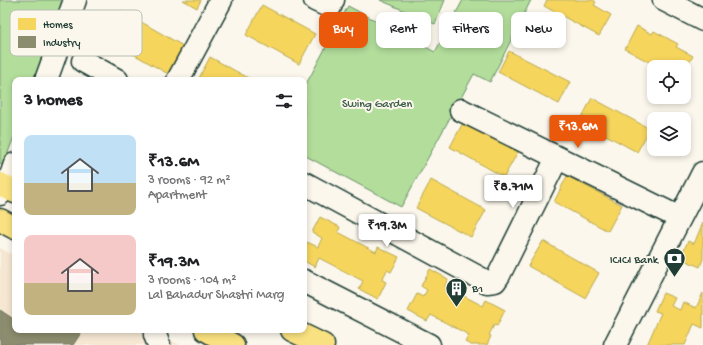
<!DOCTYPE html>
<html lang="en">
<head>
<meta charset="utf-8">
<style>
	:root { --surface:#fff; --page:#f2f2f2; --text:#202124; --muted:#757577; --accent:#ea580c }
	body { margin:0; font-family:"Gochi Hand",sans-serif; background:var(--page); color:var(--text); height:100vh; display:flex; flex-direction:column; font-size:15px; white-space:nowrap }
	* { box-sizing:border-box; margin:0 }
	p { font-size:13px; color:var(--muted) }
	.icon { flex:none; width:22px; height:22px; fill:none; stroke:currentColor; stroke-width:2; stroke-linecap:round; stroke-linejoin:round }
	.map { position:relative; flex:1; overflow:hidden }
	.side { position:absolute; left:12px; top:77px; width:295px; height:256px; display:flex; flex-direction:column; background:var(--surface); border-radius:8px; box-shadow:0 2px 6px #0003 }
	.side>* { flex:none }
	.guide { position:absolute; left:319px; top:12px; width:324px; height:36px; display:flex; gap:8px }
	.tools { position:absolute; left:647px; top:60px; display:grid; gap:8px }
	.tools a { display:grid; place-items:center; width:44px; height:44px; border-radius:8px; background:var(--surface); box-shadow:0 2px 6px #0003; font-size:20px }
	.price { position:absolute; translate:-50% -34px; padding:0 9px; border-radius:4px; background:#fff; color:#222; font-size:13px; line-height:26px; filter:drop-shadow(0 1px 2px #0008) }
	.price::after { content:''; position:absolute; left:50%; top:24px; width:12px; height:9px; margin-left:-6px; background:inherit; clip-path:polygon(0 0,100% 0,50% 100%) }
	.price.on { background:var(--accent); color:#fff }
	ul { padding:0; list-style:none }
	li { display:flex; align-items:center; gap:12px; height:100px; padding:0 12px }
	li span { display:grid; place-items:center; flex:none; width:112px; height:80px; border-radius:8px; color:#555 }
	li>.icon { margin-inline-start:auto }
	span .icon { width:48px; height:48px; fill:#fffc; stroke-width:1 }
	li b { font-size:17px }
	h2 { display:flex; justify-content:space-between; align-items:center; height:48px; padding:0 12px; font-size:17px }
	.chip { padding:0 14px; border-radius:8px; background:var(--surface); box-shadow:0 2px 6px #0003; font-size:14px; line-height:36px }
	.chip.on { background:var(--accent); color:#fff }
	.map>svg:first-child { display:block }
	.built { fill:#f6e7d3 }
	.green { fill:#b2dd9b; stroke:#688d68 }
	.homes { fill:#f6d55c; stroke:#b6a750 }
	.industry { fill:#8c8c6e; stroke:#6b745d }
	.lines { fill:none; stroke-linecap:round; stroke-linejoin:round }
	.minor-casing { stroke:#1f3d34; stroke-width:25 }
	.major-casing { stroke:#1f3d34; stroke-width:25 }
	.minor { stroke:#fbf7ec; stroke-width:22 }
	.major { stroke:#f9e181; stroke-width:22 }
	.labels { text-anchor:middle; stroke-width:4; stroke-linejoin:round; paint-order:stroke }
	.park-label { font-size:12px; fill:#3c5d49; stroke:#fbf7ec }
	.poi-label { font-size:12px; fill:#1f3d34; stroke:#fbf7ec; text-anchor:end }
	.key { fill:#fbf7ec; stroke:#b9bfb5; stroke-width:1 }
	.key-label { font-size:11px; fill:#1f3d34 }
</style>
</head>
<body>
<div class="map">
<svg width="703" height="345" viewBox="0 0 703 345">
	<rect width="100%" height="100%" fill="#fbf7ec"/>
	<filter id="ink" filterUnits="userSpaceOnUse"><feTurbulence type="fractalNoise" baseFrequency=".025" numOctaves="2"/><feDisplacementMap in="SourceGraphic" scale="8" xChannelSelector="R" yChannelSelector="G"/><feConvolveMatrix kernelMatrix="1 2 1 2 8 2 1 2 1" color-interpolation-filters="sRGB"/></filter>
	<g filter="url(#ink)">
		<path class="built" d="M0,248L15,256V330H152L180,345H0Z"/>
		<path class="green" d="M0,0H67L36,80H15V134L3,166L0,164Z
			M380,0H445L435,24Z
			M463,0H531L490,82L474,74L401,207L304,155V88L348,6L435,52Z"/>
		<path class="homes" d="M183,0H201L197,8Z
			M547,0H593L596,2L594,5L611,15L599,36L544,6Z
			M262,5L315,34L299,64L246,35Z
			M122,11L185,47L170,75L107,39Z
			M637,26L652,34L654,31L678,44L676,47L693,56L684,72V67H658L625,49Z
			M509,51L570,82L559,104L498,72Z
			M210,57L252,80H198Z
			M592,98L650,129L637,152L580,121Z
			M465,119L519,150L504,177L450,147Z
			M567,176L622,205L608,231L554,202Z
			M431,180L486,210L471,237L416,208Z
			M320,217L340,227L338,232L376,252L378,247L399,257L391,272L387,270L382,280L386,282L378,299L359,289L363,281L319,258L315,267L304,261V248L307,242L318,247L322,238L312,232Z
			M703,222V259L700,267L680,258L688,241L694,244Z
			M543,241L599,273L585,298L528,266Z
			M430,269L448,279L445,286L483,306L486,300L505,310L497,326L494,325L489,335L491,336L487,345H471L465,342L469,335L431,315L427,321L408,311L417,294L423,297L427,290L421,286Z
			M663,293L675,298L671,306L680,310L683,302L696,308L703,293V328L694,324L685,345H647L661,313L655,311Z"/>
		<path class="industry" d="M0,310L15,320V330H31L40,336L44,330H83L73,345H0Z"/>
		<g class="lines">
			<defs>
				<path id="minor" d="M315,0L330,7L333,0
					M664,0L703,20
					M83,61L117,80
					M46,80L75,0
					M178,80L221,0
					M461,110L680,218
					M304,183L487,282L495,281L499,275L557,158
					M0,194L7,187L15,164
					M304,281L429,345
					M156,330L155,335L159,345
					M615,345L703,173"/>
				<path id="major" d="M0,184L15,192
					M0,220L15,228
					M206,330L233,345
					M292,330L323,345"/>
			</defs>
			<use href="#minor" class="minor-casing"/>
			<use href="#major" class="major-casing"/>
			<use href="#minor" class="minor"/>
			<use href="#major" class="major"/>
		</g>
	</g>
	<defs>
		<symbol id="bank-pin" viewBox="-11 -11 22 30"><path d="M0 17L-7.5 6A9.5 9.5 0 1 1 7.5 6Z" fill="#1f3d34" stroke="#fbf7ec"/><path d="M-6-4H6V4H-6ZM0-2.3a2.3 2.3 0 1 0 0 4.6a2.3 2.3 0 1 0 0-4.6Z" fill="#fff"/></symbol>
		<symbol id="building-pin" viewBox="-11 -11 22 30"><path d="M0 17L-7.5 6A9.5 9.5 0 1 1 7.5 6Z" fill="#1f3d34" stroke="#fbf7ec"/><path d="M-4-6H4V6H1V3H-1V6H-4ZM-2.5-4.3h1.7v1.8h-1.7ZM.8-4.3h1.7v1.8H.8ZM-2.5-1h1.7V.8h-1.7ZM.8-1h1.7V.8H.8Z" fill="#fff"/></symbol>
	</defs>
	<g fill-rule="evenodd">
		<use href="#bank-pin" x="662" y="246" width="25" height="34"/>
		<use href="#building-pin" x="444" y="276" width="25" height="34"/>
	</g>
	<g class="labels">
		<g class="park-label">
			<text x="377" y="107">Swing Garden</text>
		</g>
		<g class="poi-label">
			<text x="658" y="263">ICICI Bank</text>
			<text x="472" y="292" text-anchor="start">B1</text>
		</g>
	</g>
	<rect x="10" y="10" width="132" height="46" rx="6" class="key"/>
	<rect x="18" y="18" width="18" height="12" fill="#f6d55c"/>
	<rect x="18" y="36" width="18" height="12" fill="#8c8c6e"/>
	<g class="key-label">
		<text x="43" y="28">Homes</text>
		<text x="43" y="46">Industry</text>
	</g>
</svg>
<div class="tools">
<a><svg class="icon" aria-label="locate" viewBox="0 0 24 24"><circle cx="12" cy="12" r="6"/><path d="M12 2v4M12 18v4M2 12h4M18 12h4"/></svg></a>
<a><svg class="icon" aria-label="layers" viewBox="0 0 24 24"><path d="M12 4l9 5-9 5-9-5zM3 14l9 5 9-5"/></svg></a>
</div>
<b class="price on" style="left:578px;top:149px">₹13.6M</b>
<b class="price" style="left:513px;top:209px">₹8.71M</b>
<b class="price" style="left:387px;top:248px">₹19.3M</b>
<div class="guide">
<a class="chip on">Buy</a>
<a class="chip">Rent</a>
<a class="chip">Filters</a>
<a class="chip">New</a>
</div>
<section class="side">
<h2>3 homes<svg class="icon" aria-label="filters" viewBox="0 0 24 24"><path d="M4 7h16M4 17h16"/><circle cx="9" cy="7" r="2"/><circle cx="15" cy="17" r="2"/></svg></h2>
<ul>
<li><span style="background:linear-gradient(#bfe0f5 60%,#c2b280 0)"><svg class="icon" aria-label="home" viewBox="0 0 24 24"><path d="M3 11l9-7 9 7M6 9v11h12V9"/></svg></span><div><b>₹13.6M</b><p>3 rooms · 92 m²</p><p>Apartment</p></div></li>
<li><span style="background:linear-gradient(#f6c9c9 60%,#c2b280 0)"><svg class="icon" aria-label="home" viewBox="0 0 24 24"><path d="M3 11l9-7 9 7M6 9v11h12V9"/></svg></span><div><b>₹19.3M</b><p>3 rooms · 104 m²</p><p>Lal Bahadur Shastri Marg</p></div></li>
</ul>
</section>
</div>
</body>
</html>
